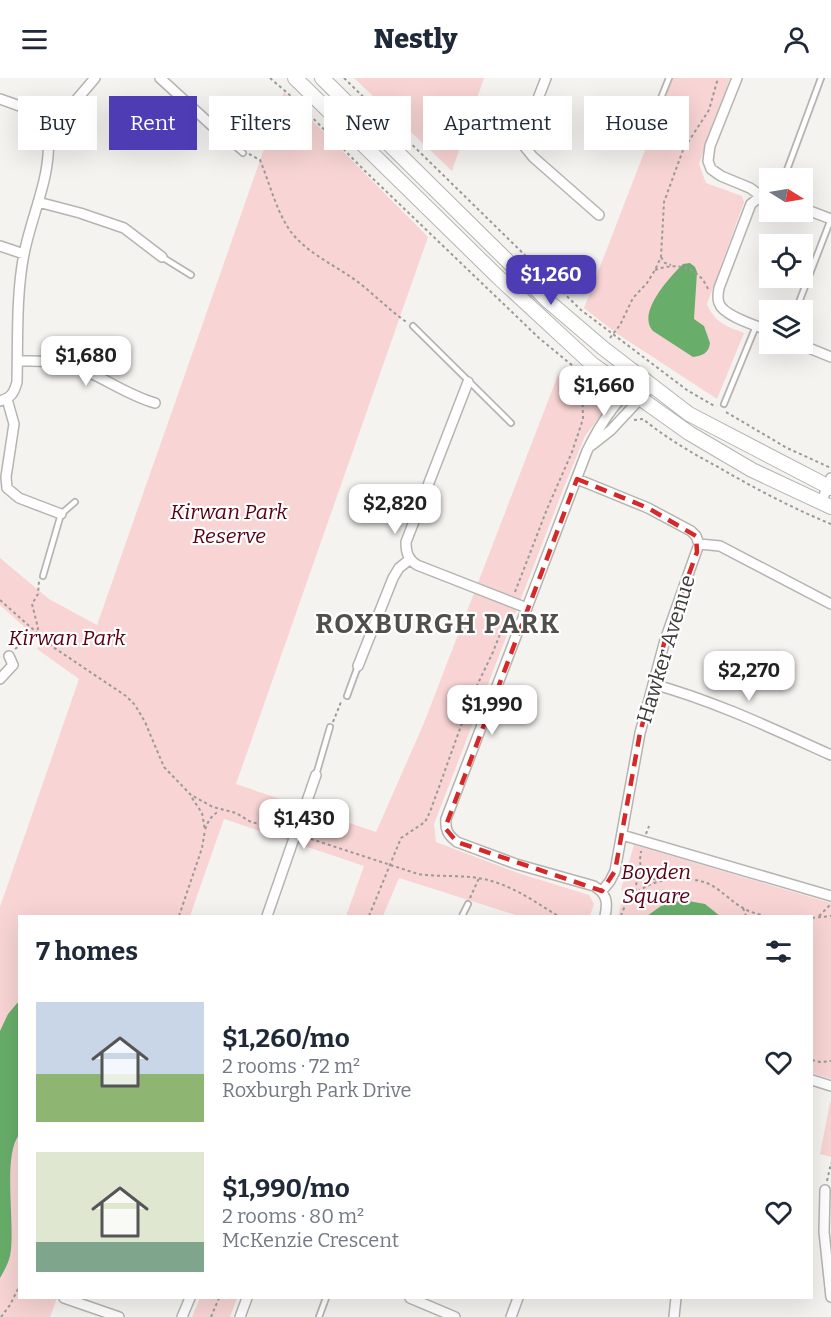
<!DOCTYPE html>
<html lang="en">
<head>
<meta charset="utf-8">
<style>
	:root { --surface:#fff; --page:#f6f6f7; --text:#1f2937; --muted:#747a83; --accent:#4d3cb4 }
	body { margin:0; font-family:Bitter,serif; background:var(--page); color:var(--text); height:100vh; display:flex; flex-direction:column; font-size:22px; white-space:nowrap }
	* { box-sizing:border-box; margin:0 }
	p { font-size:20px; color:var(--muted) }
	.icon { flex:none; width:33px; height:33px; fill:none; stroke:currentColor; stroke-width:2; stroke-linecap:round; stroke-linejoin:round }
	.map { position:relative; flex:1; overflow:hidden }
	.panel { position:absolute; left:18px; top:837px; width:795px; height:384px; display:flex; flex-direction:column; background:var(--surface); border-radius:0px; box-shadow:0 6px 24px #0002 }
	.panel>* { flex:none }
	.banner { position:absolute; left:18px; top:18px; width:795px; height:54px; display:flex; gap:12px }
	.needle { width:39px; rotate:101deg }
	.buttons { position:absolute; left:759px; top:90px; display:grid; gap:12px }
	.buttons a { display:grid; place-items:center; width:54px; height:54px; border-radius:0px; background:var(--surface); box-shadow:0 6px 24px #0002; font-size:30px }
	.price { position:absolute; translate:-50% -51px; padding:0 14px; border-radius:12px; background:#fff; color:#222; font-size:20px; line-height:39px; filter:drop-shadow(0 2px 3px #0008) }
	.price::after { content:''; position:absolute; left:50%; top:36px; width:18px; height:14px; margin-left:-9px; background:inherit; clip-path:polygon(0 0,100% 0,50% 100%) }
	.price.on { background:var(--accent); color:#fff }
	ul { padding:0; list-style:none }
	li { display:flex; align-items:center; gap:18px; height:150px; padding:0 18px }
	li span { display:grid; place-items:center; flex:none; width:168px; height:120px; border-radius:0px; color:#555 }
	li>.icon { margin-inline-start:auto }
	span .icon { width:72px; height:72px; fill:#fffc; stroke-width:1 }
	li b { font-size:26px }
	h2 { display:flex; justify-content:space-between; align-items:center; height:72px; padding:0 18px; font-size:26px }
	.pill { padding:0 21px; border-radius:0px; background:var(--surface); box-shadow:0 6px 24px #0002; font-size:21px; line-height:54px }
	.pill.on { background:var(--accent); color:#fff }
	header { display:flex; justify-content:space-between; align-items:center; height:78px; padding:0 18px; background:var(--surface); font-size:27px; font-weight:800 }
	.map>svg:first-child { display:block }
	.green { fill:#f8d4d4 }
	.water { fill:#68ad6a }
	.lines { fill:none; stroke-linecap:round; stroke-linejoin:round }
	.lane-casing { stroke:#b6b4b0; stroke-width:8 }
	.street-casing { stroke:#b6b4b0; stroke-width:12 }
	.secondary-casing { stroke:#b6b4b0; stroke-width:16 }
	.path { stroke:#9b9a97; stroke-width:2; stroke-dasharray:3 3; stroke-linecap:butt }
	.lane { stroke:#fff; stroke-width:4.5 }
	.street { stroke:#fff; stroke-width:9 }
	.secondary { stroke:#fff; stroke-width:14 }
	.marked { fill:none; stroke:#d62828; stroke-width:4.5; stroke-dasharray:12 8; stroke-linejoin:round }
	.labels { text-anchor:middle; stroke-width:4.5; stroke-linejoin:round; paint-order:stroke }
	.park-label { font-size:21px; font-style:italic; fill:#5a0014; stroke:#fff }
	.street-label { font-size:21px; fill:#3a3a38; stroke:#fff }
	.district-label { font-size:27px; font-weight:bold; letter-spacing:1.5px; fill:#514f4c; stroke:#fff }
</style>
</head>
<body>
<header><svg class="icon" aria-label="menu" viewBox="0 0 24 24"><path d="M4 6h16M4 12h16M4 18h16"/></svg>Nestly<svg class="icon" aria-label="person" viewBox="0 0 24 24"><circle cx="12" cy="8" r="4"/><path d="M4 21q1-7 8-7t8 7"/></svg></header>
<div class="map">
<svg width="831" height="1239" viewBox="0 0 831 1239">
	<rect width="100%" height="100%" fill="#f5f3f0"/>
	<path class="green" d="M354,0H484L452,93Z
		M673,0H730L699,86L706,105L742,118L744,124L707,226C715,245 726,248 744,255L717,321L616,255L584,230Z
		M284,14L428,159L236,706L376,754L424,645L558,297L590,309L603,319L604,333L585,358L564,409L434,746L436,764L518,795L589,817L594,826L590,838H519L399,800L383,838H346L364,788L224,741L190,838H20V1220H57L50,1239H0V829L79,601L37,571L41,564L0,527V480L49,521L97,547Z
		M634,767L831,825V1001L812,995V838H618L624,816L621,811Z
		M830,1024L831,1025V1079L820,1076Z
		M200,1220H237L230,1239H192Z"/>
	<path class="water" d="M690,185L695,189L697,194L694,241L704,248L710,265C709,275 702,278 693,279L653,253C636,235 670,199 683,186Z
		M683,822L705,826L720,838H647L661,828Z
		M19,923V1057C2,1078 16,1149 10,1178C8,1186 4,1193 0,1200V953L8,936Z"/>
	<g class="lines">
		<defs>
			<path id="lane" d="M655,35L669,0
				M498,52L506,58L524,61
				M221,56L243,75
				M784,100L821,0
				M162,179L191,197
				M796,232L831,141
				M413,248L511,345
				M724,326L756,248
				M43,498L61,436L75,424
				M347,618L358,588
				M316,697L330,649
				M462,838L468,826
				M319,1239L326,1220"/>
			<path id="street" d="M160,0L221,56
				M546,0L525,54L524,68L533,79L599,137
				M737,0L710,68L708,83L711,91L721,98L750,110L761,118H770
				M0,21L28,31L57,36
				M62,35C76,36 82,48 76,60L63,66C50,64 46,54 50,43L72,27L95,0
				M761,118L751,126L749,131L719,210C718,215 717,220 719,225C723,238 757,248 770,253
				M38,124L80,135L124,150L162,179
				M802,130L831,141
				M0,168L24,176
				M799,266L831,279
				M18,283C33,283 49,282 65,286C96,293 123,316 155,325
				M468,304L406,464C406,475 408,481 417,487L527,530
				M7,321L14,346L6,399L7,410L19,420L61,436
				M0,323C11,320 14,315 17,304C18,262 16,217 24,176C32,135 52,98 48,55
				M592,367L611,352L653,307
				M577,401L648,430L691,453L696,458L699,466L665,562L640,655L615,793L610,803L602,813
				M821,425L831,400
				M699,466L720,468L831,526
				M358,588L393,500L399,490L409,482
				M0,601L13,587L9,578
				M653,606C717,624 771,650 831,677
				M622,757L831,818
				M267,838L316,697
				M605,838C608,824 607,816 594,808L516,786L457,764C448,757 445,752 446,741L587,373C600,346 618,319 642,300
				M812,1002L831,1008
				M825,1112L824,1154L831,1219
				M64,1220L119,1239
				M410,1220L455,1239
				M182,1239L190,1220
				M240,1239L247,1220
				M511,1239L518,1220
				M674,1239L676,1220"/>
			<path id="secondary" d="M295,0L498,199L592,286L689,355L752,392L831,429
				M322,0L548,223L603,270L689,336L831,410"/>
		</defs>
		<use href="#lane" class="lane-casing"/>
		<use href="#street" class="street-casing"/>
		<use href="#secondary" class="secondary-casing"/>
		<path class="path" d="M270,0L292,19L365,93L539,260L579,293
			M344,0L581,232L687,312L716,329
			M249,76L260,82C270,106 276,133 291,154C308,176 335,187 358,204C375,217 390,233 408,245
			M661,179L665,185L671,187
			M655,192C676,184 698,188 708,211
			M610,260L620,247L633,220L647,205L655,192L661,179L664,124L683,72L709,32L718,0
			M773,266L793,274
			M584,296L607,320
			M726,334L787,370L831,390
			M634,342L643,341C666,360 692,375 718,389C754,410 792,430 831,446
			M515,514L547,431L572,374L583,341L582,300L584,296
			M0,522L53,569L126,618L135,627L145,644L164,689L191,717L213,729L236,735L251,744L285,752
			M15,571L37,555L38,550L32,526L38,516L39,503
			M333,644L341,624
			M192,720L202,735L205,752C208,743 211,738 219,733
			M646,756L649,748
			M305,759L418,796C438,799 458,797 478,800C509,805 532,822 558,838
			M641,793L640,782L641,773
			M634,819L637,802L641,793L649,800L659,802
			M470,820L479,800
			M743,830L746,838
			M179,838L202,770L205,752
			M369,838L401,760L425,744L430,734L471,620L493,574L509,533
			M621,838C631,804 673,795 704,804C719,809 730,823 743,830C749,834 758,836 765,838
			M819,838L830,827
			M812,840L831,838
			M812,982L820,984L831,983
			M827,1103L831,1085
			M1,1239L10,1227L20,1207
			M211,1239L219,1220"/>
		<use href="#lane" class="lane"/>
		<use href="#street" class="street"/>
		<use href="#secondary" class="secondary"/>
	</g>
	<path class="marked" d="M577,401L648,430L696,458L697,474L665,562L640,655L615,793L602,813L457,764L445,750Z"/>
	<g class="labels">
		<g class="park-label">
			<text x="229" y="441">Kirwan Park<tspan x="229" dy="24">Reserve</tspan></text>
			<text x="67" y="567">Kirwan Park</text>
			<text x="656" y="801">Boyden<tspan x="656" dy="24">Square</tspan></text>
		</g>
		<g class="street-label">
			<text transform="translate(666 571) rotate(-73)" y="7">Hawker Avenue</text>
		</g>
		<g class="district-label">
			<text x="438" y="555">ROXBURGH PARK</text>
		</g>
	</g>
</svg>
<div class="buttons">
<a><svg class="needle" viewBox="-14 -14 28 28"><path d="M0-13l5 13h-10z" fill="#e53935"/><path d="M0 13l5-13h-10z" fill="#747a83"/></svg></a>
<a><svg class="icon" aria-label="locate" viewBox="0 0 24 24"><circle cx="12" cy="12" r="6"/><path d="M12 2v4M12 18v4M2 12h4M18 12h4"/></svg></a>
<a><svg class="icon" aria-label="layers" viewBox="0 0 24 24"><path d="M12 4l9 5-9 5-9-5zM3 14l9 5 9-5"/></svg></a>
</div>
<b class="price on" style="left:551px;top:228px">$1,260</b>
<b class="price" style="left:86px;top:309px">$1,680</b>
<b class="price" style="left:604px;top:339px">$1,660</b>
<b class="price" style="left:395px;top:457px">$2,820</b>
<b class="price" style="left:749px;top:624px">$2,270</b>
<b class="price" style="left:492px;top:658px">$1,990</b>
<b class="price" style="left:304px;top:772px">$1,430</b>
<div class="banner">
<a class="pill">Buy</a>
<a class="pill on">Rent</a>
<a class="pill">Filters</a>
<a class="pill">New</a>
<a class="pill">Apartment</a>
<a class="pill">House</a>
</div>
<section class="panel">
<h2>7 homes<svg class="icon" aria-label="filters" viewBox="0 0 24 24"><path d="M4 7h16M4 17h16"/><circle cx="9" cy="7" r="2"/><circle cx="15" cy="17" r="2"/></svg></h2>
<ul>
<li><span style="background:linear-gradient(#c9d6e8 60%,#8fb573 0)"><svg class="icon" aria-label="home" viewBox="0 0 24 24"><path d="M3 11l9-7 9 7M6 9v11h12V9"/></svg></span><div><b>$1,260/mo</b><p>2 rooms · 72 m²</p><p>Roxburgh Park Drive</p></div><svg class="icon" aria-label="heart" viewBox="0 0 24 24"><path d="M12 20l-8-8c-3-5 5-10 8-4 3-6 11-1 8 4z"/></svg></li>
<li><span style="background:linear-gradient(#dfe7d0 75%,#7fa58c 0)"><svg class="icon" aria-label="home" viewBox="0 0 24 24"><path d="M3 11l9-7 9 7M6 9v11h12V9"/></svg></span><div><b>$1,990/mo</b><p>2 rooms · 80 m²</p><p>McKenzie Crescent</p></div><svg class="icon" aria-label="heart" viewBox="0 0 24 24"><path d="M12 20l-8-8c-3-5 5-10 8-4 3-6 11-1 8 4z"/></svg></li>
</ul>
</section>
</div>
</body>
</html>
